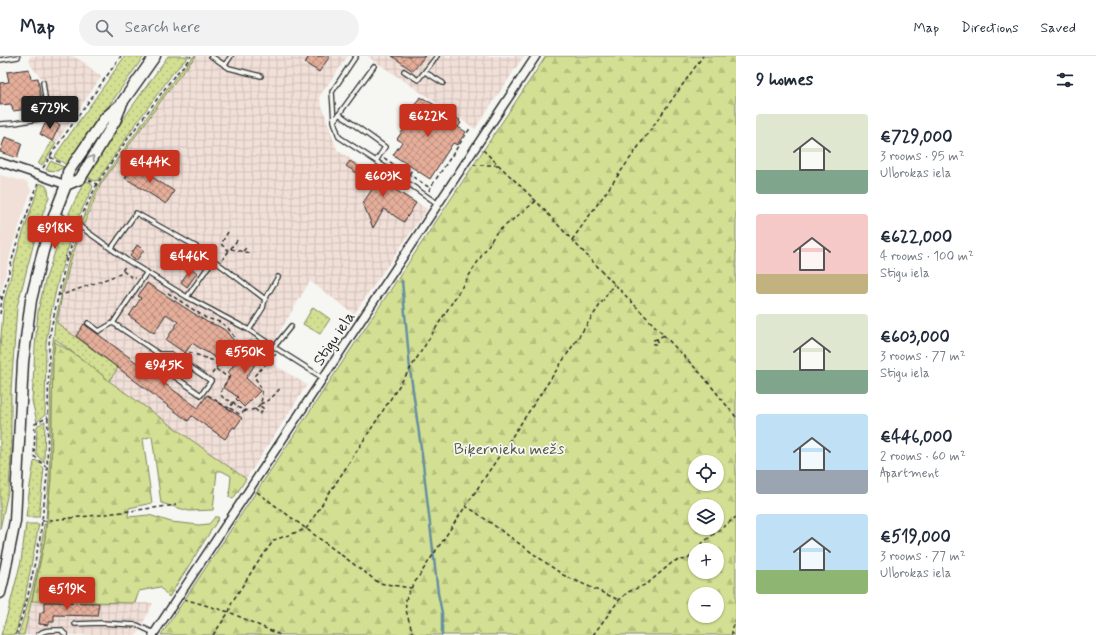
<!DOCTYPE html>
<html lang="en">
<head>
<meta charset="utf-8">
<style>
	:root { --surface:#fff; --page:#f2f2f3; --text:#1f2937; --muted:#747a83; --line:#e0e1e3; --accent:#c8321e }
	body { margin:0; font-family:Mynerve,sans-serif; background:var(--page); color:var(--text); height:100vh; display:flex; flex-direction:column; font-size:15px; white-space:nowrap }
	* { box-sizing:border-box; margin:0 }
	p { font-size:13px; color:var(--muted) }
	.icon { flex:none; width:22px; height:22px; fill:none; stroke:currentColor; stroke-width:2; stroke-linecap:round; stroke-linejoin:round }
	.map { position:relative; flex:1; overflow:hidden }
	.side { display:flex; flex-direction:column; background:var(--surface); width:360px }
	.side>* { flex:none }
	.controls { position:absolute; left:688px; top:399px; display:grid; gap:8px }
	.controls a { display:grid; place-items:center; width:36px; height:36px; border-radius:50%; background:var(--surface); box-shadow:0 1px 3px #0004; font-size:20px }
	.price { position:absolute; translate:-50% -34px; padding:0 9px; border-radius:4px; background:var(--accent); color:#fff; font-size:13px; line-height:26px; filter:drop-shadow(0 1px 2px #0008) }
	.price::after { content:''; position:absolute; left:50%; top:24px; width:12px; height:9px; margin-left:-6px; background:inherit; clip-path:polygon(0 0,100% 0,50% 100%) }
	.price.active { background:#222; color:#fff }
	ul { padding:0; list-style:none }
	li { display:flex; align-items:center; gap:12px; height:100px; padding:0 20px }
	li span { display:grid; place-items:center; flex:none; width:112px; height:80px; border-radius:4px; color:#555 }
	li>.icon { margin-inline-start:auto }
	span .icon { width:48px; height:48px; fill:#fffc; stroke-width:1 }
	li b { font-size:17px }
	h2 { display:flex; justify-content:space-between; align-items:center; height:48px; padding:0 20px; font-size:17px }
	header { display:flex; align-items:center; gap:24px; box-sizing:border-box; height:56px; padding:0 20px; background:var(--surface); border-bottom:1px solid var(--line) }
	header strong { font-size:19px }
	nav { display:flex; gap:22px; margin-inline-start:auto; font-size:14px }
	.search { width:280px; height:36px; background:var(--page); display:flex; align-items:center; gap:10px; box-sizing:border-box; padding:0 14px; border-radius:22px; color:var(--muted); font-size:15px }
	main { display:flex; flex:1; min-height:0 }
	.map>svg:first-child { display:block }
	.built { fill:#f1e0d8 }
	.industrial { fill:url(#industrial-grid) }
	.green { fill:url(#green-dots); stroke:#7f855e }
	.forest { fill:url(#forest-firs); stroke:#7f855e; fill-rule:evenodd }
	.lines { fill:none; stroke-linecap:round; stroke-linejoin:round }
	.stream { stroke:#668fa0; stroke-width:2.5 }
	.building { fill:url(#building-cross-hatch); stroke:#2b2b2b }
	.lane-casing { stroke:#2b2b2b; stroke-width:6 }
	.street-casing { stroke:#2b2b2b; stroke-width:10 }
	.secondary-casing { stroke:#2b2b2b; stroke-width:13 }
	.path { stroke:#2b2b2b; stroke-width:1.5; stroke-dasharray:4 3; stroke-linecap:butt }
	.lane { stroke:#f6f6f2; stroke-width:3.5 }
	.street { stroke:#f6f6f2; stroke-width:7 }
	.secondary { stroke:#f6f6f2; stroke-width:10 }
	.oneway { stroke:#90908e }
	.labels { text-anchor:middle; stroke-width:3.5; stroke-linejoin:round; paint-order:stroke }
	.street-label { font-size:16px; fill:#2b2b2b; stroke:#f6f6f2 }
	.park-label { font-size:16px; fill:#555845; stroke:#f6f6f2 }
</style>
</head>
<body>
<header>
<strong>Map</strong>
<div class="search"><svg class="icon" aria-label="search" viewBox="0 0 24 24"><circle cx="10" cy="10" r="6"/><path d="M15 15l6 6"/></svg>Search here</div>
<nav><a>Map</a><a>Directions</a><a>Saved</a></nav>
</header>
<main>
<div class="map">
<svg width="736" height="579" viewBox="0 0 736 579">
	<defs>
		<pattern id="industrial-grid" width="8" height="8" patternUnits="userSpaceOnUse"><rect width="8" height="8" fill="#f1e0d8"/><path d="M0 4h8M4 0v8" fill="none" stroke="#cfc0ba"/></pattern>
		<pattern id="green-dots" width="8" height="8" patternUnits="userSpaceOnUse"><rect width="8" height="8" fill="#d3df92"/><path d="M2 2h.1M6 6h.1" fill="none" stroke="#b5c07e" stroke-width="1.8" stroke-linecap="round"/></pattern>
		<pattern id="forest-firs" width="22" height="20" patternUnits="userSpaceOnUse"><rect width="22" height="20" fill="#d3df92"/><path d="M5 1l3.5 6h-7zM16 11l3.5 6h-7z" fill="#b5c07e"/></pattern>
		<pattern id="building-cross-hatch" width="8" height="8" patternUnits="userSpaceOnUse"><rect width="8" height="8" fill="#e5ae9a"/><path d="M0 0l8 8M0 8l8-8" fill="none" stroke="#ba8e7e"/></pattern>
	</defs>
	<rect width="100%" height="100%" fill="#f6f6f2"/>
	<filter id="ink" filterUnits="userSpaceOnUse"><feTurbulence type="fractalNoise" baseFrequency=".025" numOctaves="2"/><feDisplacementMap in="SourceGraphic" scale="8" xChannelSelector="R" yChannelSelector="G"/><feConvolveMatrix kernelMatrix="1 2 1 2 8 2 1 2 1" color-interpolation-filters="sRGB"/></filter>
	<g filter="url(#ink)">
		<path class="built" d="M0,119L27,126L31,134L12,192L0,240Z"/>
		<path class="industrial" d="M31,0H72L82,5L101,21L56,87L52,85L60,69L48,62L50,58L46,27L31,10L29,3Z
			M196,0H348L319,41L337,94L427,153L354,258L310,225L264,302L307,329L246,423L109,325L118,312L57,267L71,203L84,168L101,128L174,27Z
			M367,0H524L475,73Z
			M32,545L135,547H153L137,579H24Z"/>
		<path class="green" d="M125,0H144L67,109L55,102L56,98Z
			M168,0H189L172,18L135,69L98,124L95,125L87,121L109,83Z
			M194,0H196L174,27L101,128L84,168L81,167L99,128L175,22Z
			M52,85L56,87L43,108L41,109L38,108Z
			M52,105V106L64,111L57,115L46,114L50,106Z
			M85,124L91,127L93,131L77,164L69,160V157Z
			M40,127L46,130L48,134L49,141L38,171L17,251L11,334V402L9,431L0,473V291L4,245L20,186Z
			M65,168L70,169V171L74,173L59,221L50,261L46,287L45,359L37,366L32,345L35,291L38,255L45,225L64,169Z
			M78,176L80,178L71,203L63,237H61L69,203Z
			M61,240H62L57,267L118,312L109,325L96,314L55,283L53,303L51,423L47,461L46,462L49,423L51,303L55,267Z
			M313,251L330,263L320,278L303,268Z
			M45,365L44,407L36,398L37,370Z
			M36,404L44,412L39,461H26L30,430L34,406Z
			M26,468H39L25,542L15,579H1L8,556L21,505Z
			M44,468H46L45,483L24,579H18C30,543 41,506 44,468Z"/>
		<path class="forest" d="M546,0H736V579H161ZM695,406H717V428H695ZM695,450H717V472H695ZM695,494H717V516H695ZM695,538H717V560H695Z
			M55,286C74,297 92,310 109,325L246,423L233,443L229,441L231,420L222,415H217L213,454L189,455L161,447L152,380L143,383L152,447L129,452L128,461L149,459L171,466L199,469L209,468L215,461H218L219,462L169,541L160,531L139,535L135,547L32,545L45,483L51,423L53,303Z"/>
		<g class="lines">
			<path class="stream" d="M402,225L410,313L422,399L438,537L442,557V579"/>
		</g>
		<path class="building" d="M309,0H330L319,16L305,7Z
			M392,0H425L413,15Z
			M29,13L31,23L38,22L42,51L13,55L11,48L0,49V27L9,26L7,16Z
			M420,41L423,43V42L460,64L459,65L461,67L458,71L466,76L457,89L453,87L430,123L393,99L402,86L397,83L409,65L411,66L419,54L414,50Z
			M48,62L60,69L52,85L40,78Z
			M5,81L22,87L17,102L0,96Z
			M350,105L416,147L404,166L384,153L373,172L363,147L375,129L346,110Z
			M133,109L174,135L166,148L125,122Z
			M137,189L144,194L136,205L130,200Z
			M191,212L197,217L187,231L181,226Z
			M147,227L207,266L218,270L225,274L235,286L224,302L221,300L219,304L192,287L185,297L166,284L178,266L166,258L154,277L129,260L141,242L138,240Z
			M84,268L148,315L150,313L159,320L157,322L198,352L207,339L242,362L235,372L233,371L225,383L192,360L188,365L76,280Z
			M250,285L256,289L259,285L267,290L246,322L260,335L244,351L236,343L238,341L223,331L231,319L228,317Z
			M44,546L99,547L97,560L54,559V566H49V569L39,568L40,557L44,555Z"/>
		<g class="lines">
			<defs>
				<path id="lane" d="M211,0L229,12L261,20
					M356,0L332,36L334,65L339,81L376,105L438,148
					M0,4L18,1
					M225,9L231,0
					M404,15L418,24L437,0
					M425,16L443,27
					M339,58L385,91L376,105
					M334,65L374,10
					M0,68L15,67L44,62L47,56L43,26
					M55,157L78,169L128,205L187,241L249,274L274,291
					M111,193L136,157L195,190L265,243
					M147,216L113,267L159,298H171L211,325L201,339L162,312L159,298
					M187,241L213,204
					M88,267L99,275L113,267
					M291,270L274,291L323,322
					M249,274L263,252L265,243L278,221
					M75,568L101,567L137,569L154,577
					M38,579C44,573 53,574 61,574L66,579"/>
				<path id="street" d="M0,106L30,116L66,129
					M153,579L536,0"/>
				<path id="secondary" d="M66,129L80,123L115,65L121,50
					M0,537L3,525L15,465L23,306L31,244L43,195L55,157L66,129L68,116L70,113L105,62L121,48L155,0"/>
			</defs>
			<use href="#lane" class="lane-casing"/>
			<use href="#street" class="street-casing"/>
			<use href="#secondary" class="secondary-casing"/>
			<path class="path" d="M483,94L536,145L572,184L703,320L736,361
				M50,101L62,108
				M384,102L430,132
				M473,109H499
				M43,112L54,94L121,0
				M409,118L412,114
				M89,124L97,128
				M429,135L430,132L471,71
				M80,163L97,128L124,88L174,20L186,7L191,0
				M228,176L221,188L229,195
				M572,184L703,0
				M231,193L249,197
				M243,195L248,190
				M66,204V200L69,197
				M222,204L238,183
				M123,215L133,222H136
				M168,237L206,262L220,266L228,272L234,281L236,286C242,289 248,284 257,286
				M58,238L62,239L120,218L126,209
				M0,240L2,243
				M0,258L2,243L16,189L38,127
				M657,283L653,284V288H656L658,286L657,283L664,279
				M183,299L189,296L214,305H221
				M147,312L151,307L154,306
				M216,313L229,322C222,332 214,343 233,345C242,361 264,356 262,337C261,331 257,325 254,320L276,298
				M212,318L221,305L228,300L237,287
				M208,339L226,351L230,352
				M233,346L230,352L239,358L246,355
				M260,348C269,345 275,339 281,331
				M255,353L260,358L264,353L259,349
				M47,412L34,400L35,368L48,361
				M257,436L379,527L411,532
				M465,450L474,455L563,519L619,544
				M42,465L99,459L176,449
				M696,494L701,488L736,461
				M184,543L229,556L280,579
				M16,579L27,544L35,506L40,482L47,420L49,289L50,277L66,205L69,201V197L76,174
				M213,579L229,556L232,546L254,512L274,484L306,473L410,313L496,177L536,145
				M413,579C411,568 404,555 406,544C407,540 409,536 411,532L614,228
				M593,579L619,544L628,536L647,528L674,505L688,503L695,495
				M732,579V571L736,564"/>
			<use href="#lane" class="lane"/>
			<use href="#street" class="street"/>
			<use href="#secondary" class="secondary"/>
		</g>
		<defs><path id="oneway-chevron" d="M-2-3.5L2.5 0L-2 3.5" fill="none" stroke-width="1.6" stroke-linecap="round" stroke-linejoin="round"/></defs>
		<use class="oneway" href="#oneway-chevron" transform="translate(92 102) rotate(-59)"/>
	</g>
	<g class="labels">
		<g class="street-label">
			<text transform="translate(333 282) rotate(-56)" y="6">Stigu iela</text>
		</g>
		<g class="park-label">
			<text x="509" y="398">Biķernieku mežs</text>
		</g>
	</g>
</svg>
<div class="controls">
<a><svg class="icon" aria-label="locate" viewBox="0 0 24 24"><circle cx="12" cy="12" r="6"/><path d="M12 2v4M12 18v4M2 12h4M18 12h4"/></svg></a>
<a><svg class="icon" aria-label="layers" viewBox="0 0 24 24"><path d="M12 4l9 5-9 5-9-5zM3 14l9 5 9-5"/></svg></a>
<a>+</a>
<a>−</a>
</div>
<b class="price active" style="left:50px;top:74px">€729K</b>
<b class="price" style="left:428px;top:82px">€622K</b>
<b class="price" style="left:150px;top:128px">€444K</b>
<b class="price" style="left:383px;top:142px">€603K</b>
<b class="price" style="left:55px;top:194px">€918K</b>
<b class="price" style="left:189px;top:222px">€446K</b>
<b class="price" style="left:245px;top:318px">€550K</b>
<b class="price" style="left:164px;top:331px">€945K</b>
<b class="price" style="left:67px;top:555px">€519K</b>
</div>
<section class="side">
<h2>9 homes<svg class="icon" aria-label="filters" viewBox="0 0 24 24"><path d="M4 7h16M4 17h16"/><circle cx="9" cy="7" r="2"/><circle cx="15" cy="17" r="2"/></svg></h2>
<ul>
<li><span style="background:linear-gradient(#dfe7d0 70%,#7fa58c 0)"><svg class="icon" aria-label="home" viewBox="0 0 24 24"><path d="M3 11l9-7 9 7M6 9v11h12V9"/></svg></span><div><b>€729,000</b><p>3 rooms · 95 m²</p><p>Ulbrokas iela</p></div></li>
<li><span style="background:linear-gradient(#f6c9c9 75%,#c2b280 0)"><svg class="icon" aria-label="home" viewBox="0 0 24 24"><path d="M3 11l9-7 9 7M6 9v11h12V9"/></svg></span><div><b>€622,000</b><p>4 rooms · 100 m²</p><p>Stigu iela</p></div></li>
<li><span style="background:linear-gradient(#dfe7d0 70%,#7fa58c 0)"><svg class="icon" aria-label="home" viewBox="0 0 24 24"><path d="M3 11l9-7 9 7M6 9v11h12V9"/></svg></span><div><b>€603,000</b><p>3 rooms · 77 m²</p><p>Stigu iela</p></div></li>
<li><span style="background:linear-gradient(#bfe0f5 70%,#9aa5b1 0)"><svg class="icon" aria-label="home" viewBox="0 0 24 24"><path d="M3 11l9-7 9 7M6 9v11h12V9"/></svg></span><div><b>€446,000</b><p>2 rooms · 60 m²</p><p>Apartment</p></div></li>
<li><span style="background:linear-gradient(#bfe0f5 70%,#8fb573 0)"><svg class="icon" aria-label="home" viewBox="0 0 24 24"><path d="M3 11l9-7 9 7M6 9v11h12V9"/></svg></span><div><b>€519,000</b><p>3 rooms · 77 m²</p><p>Ulbrokas iela</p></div></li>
</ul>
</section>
</main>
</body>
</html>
